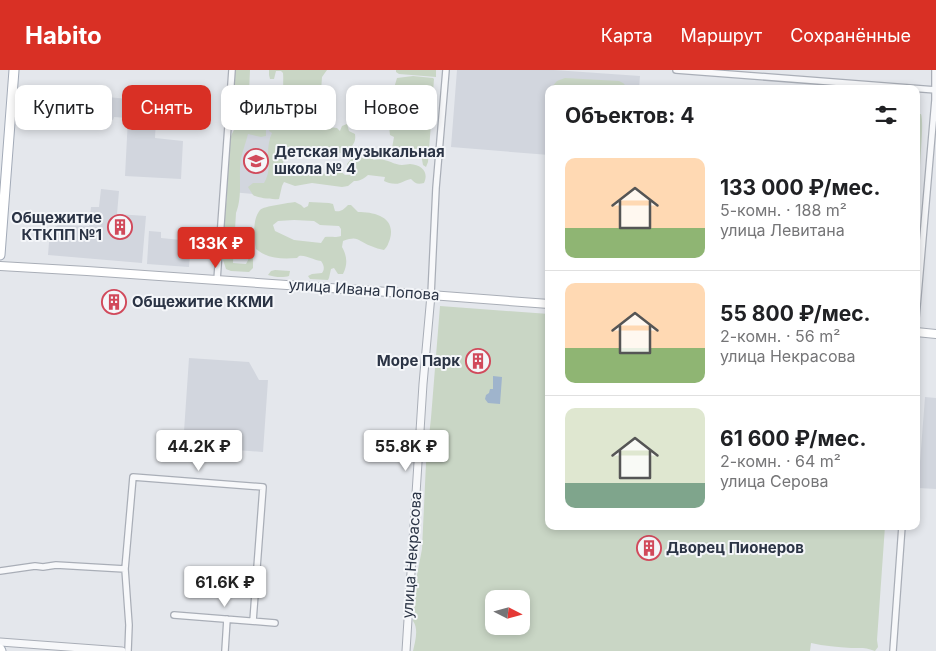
<!DOCTYPE html>
<html lang="ru">
<head>
<meta charset="utf-8">
<style>
	:root { --surface:#fff; --page:#f6f6f6; --text:#202124; --muted:#757577; --line:#e0e0e0; --accent:#d93025 }
	body { margin:0; font-family:Inter,sans-serif; background:var(--page); color:var(--text); height:100vh; display:flex; flex-direction:column; font-size:19px; white-space:nowrap }
	* { box-sizing:border-box; margin:0 }
	p { font-size:16px; color:var(--muted) }
	.icon { flex:none; width:28px; height:28px; fill:none; stroke:currentColor; stroke-width:2; stroke-linecap:round; stroke-linejoin:round }
	.map { position:relative; flex:1; overflow:hidden }
	.drawer { position:absolute; left:545px; top:15px; width:375px; height:445px; display:flex; flex-direction:column; background:var(--surface); border-radius:10px; box-shadow:0 2px 8px #0003 }
	.drawer>* { flex:none }
	.banner { position:absolute; left:15px; top:15px; width:455px; height:45px; display:flex; gap:10px }
	.needle { width:32px; rotate:96deg }
	.controls { position:absolute; left:485px; top:520px; display:grid; gap:10px }
	.controls a { display:grid; place-items:center; width:45px; height:45px; border-radius:10px; background:var(--surface); box-shadow:0 2px 8px #0003; font-size:25px }
	.price { position:absolute; translate:-50% -42px; padding:0 11px; border-radius:5px; background:#fff; color:#222; font-size:16px; line-height:32px; filter:drop-shadow(0 1px 2px #0008) }
	.price::after { content:''; position:absolute; left:50%; top:30px; width:15px; height:11px; margin-left:-8px; background:inherit; clip-path:polygon(0 0,100% 0,50% 100%) }
	.price.active { background:var(--accent); color:#fff }
	ul { padding:0; list-style:none }
	li { display:flex; align-items:center; gap:15px; height:125px; padding:0 20px }
	li+li { border-top:1px solid var(--line) }
	li span { display:grid; place-items:center; flex:none; width:140px; height:100px; border-radius:10px; color:#555 }
	li>.icon { margin-inline-start:auto }
	span .icon { width:60px; height:60px; fill:#fffc; stroke-width:1 }
	li b { font-size:21px }
	h2 { display:flex; justify-content:space-between; align-items:center; height:60px; padding:0 20px; font-size:21px }
	.pill { padding:0 18px; border-radius:10px; background:var(--surface); box-shadow:0 2px 8px #0003; font-size:18px; line-height:45px }
	.pill.active { background:var(--accent); color:#fff }
	header { display:flex; align-items:center; gap:30px; box-sizing:border-box; height:70px; padding:0 25px; background:var(--accent); color:#fff }
	header strong { font-size:24px }
	nav { display:flex; gap:28px; margin-inline-start:auto; font-size:18px }
	.map>svg:first-child { display:block }
	.built { fill:#d2d6de }
	.green { fill:#c9d6c5; fill-rule:evenodd }
	.water { fill:#9fb4cc }
	.lines { fill:none; stroke-linecap:round; stroke-linejoin:round }
	.minor-casing { stroke:#a9aeb7; stroke-width:8 }
	.tertiary-casing { stroke:#a9aeb7; stroke-width:9 }
	.secondary-casing { stroke:#a9aeb7; stroke-width:10 }
	.primary-casing { stroke:#a3abb8; stroke-width:11 }
	.minor { stroke:#f7f8fa; stroke-width:5.5 }
	.tertiary { stroke:#f7f8fa; stroke-width:7 }
	.secondary { stroke:#fff; stroke-width:8 }
	.primary { stroke:#fff; stroke-width:9 }
	.labels { text-anchor:middle; stroke-width:4; stroke-linejoin:round; paint-order:stroke }
	.poi-label { font-size:15px; font-weight:bold; fill:#2b3445; stroke:#f4f6f9; text-anchor:start }
	.street-label { font-size:15px; fill:#2b3445; stroke:#f4f6f9 }
</style>
</head>
<body>
<header>
<strong>Habito</strong>
<nav><a>Карта</a><a>Маршрут</a><a>Сохранённые</a></nav>
</header>
<div class="map">
<svg width="936" height="581" viewBox="0 0 936 581">
	<rect width="100%" height="100%" fill="#e4e7ec"/>
	<path class="built" d="M457,0H554L640,6L639,19H549V85L451,77Z
		M98,26L157,32L155,68L183,71L181,109L125,106L128,48L114,47L113,50L108,49V47L96,46Z
		M236,56L282,60L276,126L231,122Z
		M101,119L119,121L117,144L146,146L142,193L48,185L50,160L58,155L89,156L91,137H99Z
		M149,161L161,162V168L191,171L189,197L147,194Z
		M189,288L249,292L259,310H268L263,382L183,376Z
		M925,327L936,328V419L918,418Z"/>
	<path class="green" d="M233,0H250L248,44L250,52L266,60V66L261,67L248,64C246,72 243,80 241,88C238,106 243,125 236,143L233,193L246,194L249,188L253,187V198L249,202L231,201L226,199L221,184L227,124L224,120C225,110 229,98 229,88C229,74 229,64 239,53L235,51L234,48L230,47L229,43L234,41L235,38L232,36Z
		M269,0H327L322,7L319,49L321,56L337,58L340,61L342,56L347,54L349,61L355,64C356,71 354,73 350,79H345L341,83C334,83 329,78 322,79L321,83C309,81 299,78 287,77L284,80L283,96C289,100 298,96 307,100C313,97 319,99 324,104L330,100L334,102L338,99L345,105H350V101L347,94C353,84 366,84 374,90C385,87 393,95 402,95C405,95 408,94 410,94C422,95 429,102 424,113C417,115 415,113 411,109C405,110 404,112 400,113C395,115 388,113 384,111L385,107L368,105C363,109 360,111 354,111L348,116L342,117L312,113L295,116L284,112L282,116L279,129C274,130 257,128 253,125C252,123 249,119 248,117L253,113H264C267,108 269,101 269,94L264,93V85L268,84C268,77 269,69 272,63L269,61L272,55L279,56L281,52L271,49L266,45L265,40L268,36H273L277,40H281V35L287,32L288,26C281,19 284,12 283,3L281,1H276L274,9H270L269,5Z
		M396,0H436V7L399,4L396,2Z
		M413,6L433,8L434,9L432,36L430,38L408,36L406,30L395,29C392,22 395,15 397,8Z
		M565,8L619,11L623,13L629,19H550L557,11Z
		M406,37L432,41L428,92L426,97L423,95L421,84L416,79H413L410,83L393,80L392,78L394,67L390,65C388,51 390,40 406,37Z
		M918,44H921C924,52 920,87 920,99L917,102L916,48Z
		M295,132L301,135L304,138L308,136L309,132L329,133L333,134L335,141C341,142 343,140 348,135H351L358,142C375,142 396,147 390,169C388,174 388,176 384,180C380,179 375,178 371,176C357,171 359,165 343,171L342,177C347,186 348,194 343,204H338L334,198L331,199L329,208L328,210L310,209L308,206L312,204L322,203C325,199 324,195 321,191C312,190 307,185 299,186L297,188C282,189 268,189 256,179C254,168 252,150 260,140C264,136 289,133 295,132ZM294,150L314,151L320,155L339,156L341,159V166C334,168 332,166 325,167L321,173L294,170L275,161L273,155L278,151Z
		M275,200L290,201L289,206C283,208 274,207 268,205L271,201Z
		M440,236L549,244V456H885L877,570L878,577L875,581C865,577 861,578 851,578C838,577 824,576 811,573L810,581H413C415,572 419,559 413,551L417,505L422,479L426,393L431,348ZM494,529H521V556H494Z"/>
	<path class="water" d="M493,306L502,307L500,334L488,333L485,329L486,325L489,323L490,319H493Z"/>
	<g class="lines">
		<defs>
			<path id="minor" d="M676,0L936,20
				M217,210L232,0
				M431,225L436,118L446,0
				M916,248L935,30V0
				M0,501L35,496L43,497L56,495L125,499
				M174,545L275,553
				M128,581L129,555L125,499L133,407L263,417L253,551
				M225,581L227,549
				M893,581L902,456"/>
			<path id="tertiary" d="M0,572L122,581
				M406,581L423,314L431,225"/>
			<path id="secondary" d="M0,196L87,201L417,224L549,234
				M916,262L936,264"/>
			<path id="primary" d="M0,185L14,0
				M0,579L1,581"/>
		</defs>
		<use href="#minor" class="minor-casing"/>
		<use href="#tertiary" class="tertiary-casing"/>
		<use href="#secondary" class="secondary-casing"/>
		<use href="#primary" class="primary-casing"/>
		<use href="#minor" class="minor"/>
		<use href="#tertiary" class="tertiary"/>
		<use href="#secondary" class="secondary"/>
		<use href="#primary" class="primary"/>
	</g>
	<defs>
		<symbol id="school-ring" viewBox="-11 -11 22 22"><circle r="9.5" fill="#f4f6f9" stroke="#d1495b" stroke-width="1.5"/><path d="M0-5L7-2L0 1L-7-2ZM-4 1L0 2.5L4 1V4Q0 6-4 4Z" fill="#d1495b"/></symbol>
		<symbol id="building-ring" viewBox="-11 -11 22 22"><circle r="9.5" fill="#f4f6f9" stroke="#d1495b" stroke-width="1.5"/><path d="M-4-6H4V6H1V3H-1V6H-4ZM-2.5-4.3h1.7v1.8h-1.7ZM.8-4.3h1.7v1.8H.8ZM-2.5-1h1.7V.8h-1.7ZM.8-1h1.7V.8H.8Z" fill="#d1495b"/></symbol>
	</defs>
	<g fill-rule="evenodd">
		<use href="#school-ring" x="242" y="77" width="28" height="28"/>
		<use href="#building-ring" x="106" y="143" width="28" height="28"/>
		<use href="#building-ring" x="100" y="218" width="28" height="28"/>
		<use href="#building-ring" x="464" y="277" width="28" height="28"/>
		<use href="#building-ring" x="635" y="464" width="28" height="28"/>
	</g>
	<g class="labels">
		<g class="poi-label">
			<text x="274" y="87">Детская музыкальная<tspan x="274" dy="17">школа № 4</tspan></text>
			<text x="102" y="153" text-anchor="end">Общежитие<tspan x="102" dy="17">КТКПП №1</tspan></text>
			<text x="132" y="237">Общежитие ККМИ</text>
			<text x="460" y="296" text-anchor="end">Море Парк</text>
			<text x="666" y="483">Дворец Пионеров</text>
		</g>
		<g class="street-label">
			<text transform="translate(364 220) rotate(4)" y="5">улица Ивана Попова</text>
			<text transform="translate(412 485) rotate(-86)" y="5">улица Некрасова</text>
		</g>
	</g>
</svg>
<div class="controls">
<a><svg class="needle" viewBox="-14 -14 28 28"><path d="M0-13l5 13h-10z" fill="#e53935"/><path d="M0 13l5-13h-10z" fill="#757577"/></svg></a>
</div>
<b class="price active" style="left:216px;top:199px">133K ₽</b>
<b class="price" style="left:199px;top:402px">44.2K ₽</b>
<b class="price" style="left:406px;top:402px">55.8K ₽</b>
<b class="price" style="left:225px;top:538px">61.6K ₽</b>
<div class="banner">
<a class="pill">Купить</a>
<a class="pill active">Снять</a>
<a class="pill">Фильтры</a>
<a class="pill">Новое</a>
</div>
<section class="drawer">
<h2>Объектов: 4<svg class="icon" aria-label="filters" viewBox="0 0 24 24"><path d="M4 7h16M4 17h16"/><circle cx="9" cy="7" r="2"/><circle cx="15" cy="17" r="2"/></svg></h2>
<ul>
<li><span style="background:linear-gradient(#ffd9b3 70%,#8fb573 0)"><svg class="icon" aria-label="home" viewBox="0 0 24 24"><path d="M3 11l9-7 9 7M6 9v11h12V9"/></svg></span><div><b>133 000 ₽/мес.</b><p>5-комн. · 188 m²</p><p>улица Левитана</p></div></li>
<li><span style="background:linear-gradient(#ffd9b3 65%,#8fb573 0)"><svg class="icon" aria-label="home" viewBox="0 0 24 24"><path d="M3 11l9-7 9 7M6 9v11h12V9"/></svg></span><div><b>55 800 ₽/мес.</b><p>2-комн. · 56 m²</p><p>улица Некрасова</p></div></li>
<li><span style="background:linear-gradient(#dfe7d0 75%,#7fa58c 0)"><svg class="icon" aria-label="home" viewBox="0 0 24 24"><path d="M3 11l9-7 9 7M6 9v11h12V9"/></svg></span><div><b>61 600 ₽/мес.</b><p>2-комн. · 64 m²</p><p>улица Серова</p></div></li>
</ul>
</section>
</div>
</body>
</html>
